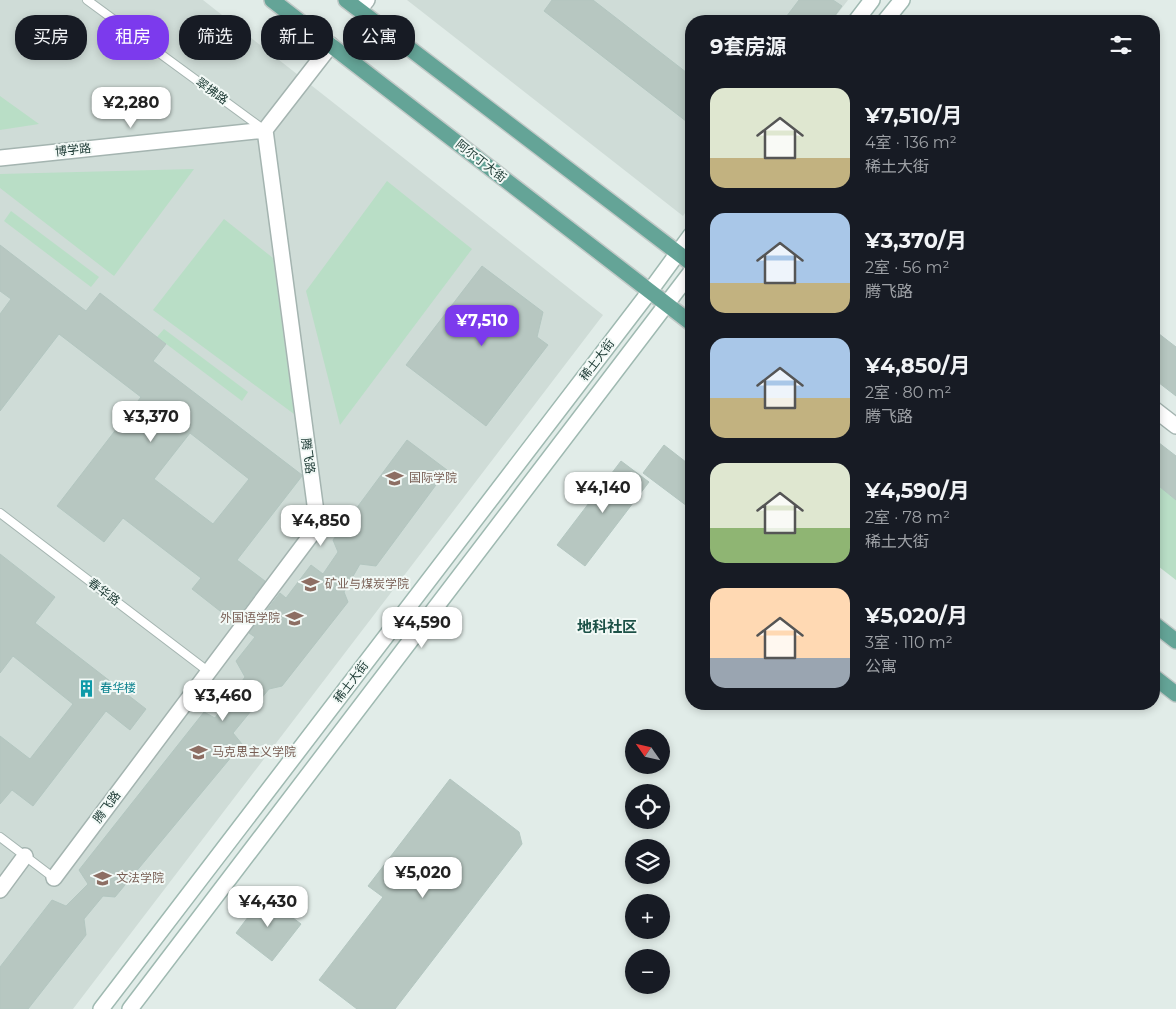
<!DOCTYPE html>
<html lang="zh">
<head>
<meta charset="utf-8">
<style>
	:root { --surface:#171b24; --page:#242831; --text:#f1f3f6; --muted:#9ea1a6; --accent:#7c3aed }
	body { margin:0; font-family:Montserrat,"Noto Sans SC",sans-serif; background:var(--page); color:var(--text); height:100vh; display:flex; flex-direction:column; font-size:19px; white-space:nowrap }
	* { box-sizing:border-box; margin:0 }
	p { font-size:16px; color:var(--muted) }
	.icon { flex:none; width:28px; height:28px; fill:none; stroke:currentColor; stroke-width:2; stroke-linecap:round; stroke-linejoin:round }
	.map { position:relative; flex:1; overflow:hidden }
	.sheet { position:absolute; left:685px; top:15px; width:475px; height:695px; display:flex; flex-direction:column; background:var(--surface); border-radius:20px; box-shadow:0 2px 8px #0003 }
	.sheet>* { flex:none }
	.top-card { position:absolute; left:15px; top:15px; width:475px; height:45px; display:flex; gap:10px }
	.needle { width:32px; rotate:304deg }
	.buttons { position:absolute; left:625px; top:729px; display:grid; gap:10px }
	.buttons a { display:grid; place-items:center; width:45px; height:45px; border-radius:50%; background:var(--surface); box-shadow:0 2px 8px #0003; font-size:25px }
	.price { position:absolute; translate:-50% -42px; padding:0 11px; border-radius:10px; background:#fff; color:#222; font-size:16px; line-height:32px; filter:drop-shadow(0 1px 2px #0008) }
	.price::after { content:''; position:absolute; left:50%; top:30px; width:15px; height:11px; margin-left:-8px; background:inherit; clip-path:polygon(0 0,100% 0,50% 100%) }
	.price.selected { background:var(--accent); color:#fff }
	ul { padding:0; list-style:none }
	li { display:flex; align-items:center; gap:15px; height:125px; padding:0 25px }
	li span { display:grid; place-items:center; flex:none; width:140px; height:100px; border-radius:15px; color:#555 }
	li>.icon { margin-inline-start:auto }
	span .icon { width:60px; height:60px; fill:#fffc; stroke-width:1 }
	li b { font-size:21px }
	h2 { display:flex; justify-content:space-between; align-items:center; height:60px; padding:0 25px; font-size:21px }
	.pill { padding:0 18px; border-radius:20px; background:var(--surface); box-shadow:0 2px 8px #0003; font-size:18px; line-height:45px }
	.pill.selected { background:var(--accent); color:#fff }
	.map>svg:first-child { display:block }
	.built { fill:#cfdcd7 }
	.green { fill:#b9dec6 }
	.building { fill:#b7c7c1; stroke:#b3c6c0; fill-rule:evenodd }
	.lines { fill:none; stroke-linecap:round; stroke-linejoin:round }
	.lane-casing { stroke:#a4b4b0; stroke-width:10 }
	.street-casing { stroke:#a4b4b0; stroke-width:18 }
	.secondary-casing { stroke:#9fb9b1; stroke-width:18 }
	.primary-casing { stroke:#c1c9c7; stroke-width:18 }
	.lane { stroke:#fff; stroke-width:8 }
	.street { stroke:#fff; stroke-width:15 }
	.secondary { stroke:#fff; stroke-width:15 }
	.primary { stroke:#64a497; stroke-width:15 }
	.labels { text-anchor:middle; stroke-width:4; stroke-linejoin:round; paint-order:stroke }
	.street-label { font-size:12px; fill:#213e38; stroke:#f2f9f6 }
	.education-label { font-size:12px; fill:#785e54; stroke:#f2f9f6; text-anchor:start }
	.culture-label { font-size:12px; fill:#0d838f; stroke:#f2f9f6; text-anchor:start }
	.quarter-label { font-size:15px; font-weight:bold; fill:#1c5147; stroke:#f2f9f6 }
</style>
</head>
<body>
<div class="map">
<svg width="1176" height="1009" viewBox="0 0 1176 1009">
	<rect width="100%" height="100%" fill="#e1ece8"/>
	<path class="built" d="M0,0H203L603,315L73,1009H0Z
		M407,0H848L832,21H691V204L683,216Z"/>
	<path class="green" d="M0,96L39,124L0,130Z
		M194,169L114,276L0,188V174Z
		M387,181L472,249L340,425L306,291Z
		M11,211L99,277L91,287L4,221Z
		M224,219L273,258L294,414L153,310Z
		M164,329L248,392L242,401L157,337Z
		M1154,482L1176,500V580L1154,563Z"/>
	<path class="building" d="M552,0H593L691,76V125L544,11Z
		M799,0H833L842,6L831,21H783Z
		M0,245L86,311L100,293L166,344L153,361L302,475V476L237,560L265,581L234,622L192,589L201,578L123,518L104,542L57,506L141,397L59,334L0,411V314L11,299L0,291ZM190,433L249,479L213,524L154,479Z
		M482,266L543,312L537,337L548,345L486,426L406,365Z
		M1154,330L1176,347V396L1154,379Z
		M1154,439L1176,456V500L1154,482Z
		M407,440L447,470L376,566L360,564L344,592L348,602L282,686L269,689L233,733L242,744L115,897L103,896L84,919L86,935L28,1009H0V967L52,900L66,906L88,884L79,870L204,712L215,718L245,677L236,661L255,637L249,633L280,593L286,598L311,565L323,574L338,552L333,540Z
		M664,445L691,466V509L643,473Z
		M621,461L649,482L585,566L557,545Z
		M0,554L55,597L35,623L146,709L130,730L106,711L33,806L12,790L0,804V736L30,759L73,704L13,656L0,673Z
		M450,779L519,832L522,844L395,1009H357L319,980L383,897L368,886Z
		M264,896L301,924L272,961L236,933Z"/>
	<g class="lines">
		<defs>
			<path id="lane" d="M87,0L263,129
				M0,513L209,672
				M0,837L54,878"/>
			<path id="street" d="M359,10L367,0
				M265,130L331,45
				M0,158L265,130
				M1154,409L1176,426
				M54,878L311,535L316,512L265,130
				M0,890L25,856"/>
			<path id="secondary" d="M856,21L872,0
				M885,21L902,0
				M101,1009L650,291L691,235
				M130,1009L691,272"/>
			<path id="primary" d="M272,0L691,323
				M346,0L691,263
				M1154,624L1176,641
				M1154,677L1176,694"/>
		</defs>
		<use href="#lane" class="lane-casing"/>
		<use href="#street" class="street-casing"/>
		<use href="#secondary" class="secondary-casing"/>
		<use href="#primary" class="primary-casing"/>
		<use href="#lane" class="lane"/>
		<use href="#street" class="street"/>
		<use href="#secondary" class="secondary"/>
		<use href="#primary" class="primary"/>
	</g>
	<defs>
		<symbol id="university-bare" viewBox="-9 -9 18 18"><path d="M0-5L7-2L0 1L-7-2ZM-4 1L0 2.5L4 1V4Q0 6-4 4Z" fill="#8d6e63" stroke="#f2f9f6" stroke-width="2.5" paint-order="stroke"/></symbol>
		<symbol id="building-bare" viewBox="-9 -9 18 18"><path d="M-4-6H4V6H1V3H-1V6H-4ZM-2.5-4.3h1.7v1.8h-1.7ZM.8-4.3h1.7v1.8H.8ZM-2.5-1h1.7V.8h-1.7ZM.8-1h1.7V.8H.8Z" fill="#0f9aa8" stroke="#f2f9f6" stroke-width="2.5" paint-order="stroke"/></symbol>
	</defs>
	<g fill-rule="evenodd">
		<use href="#university-bare" x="382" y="466" width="25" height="25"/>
		<use href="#university-bare" x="298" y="572" width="25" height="25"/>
		<use href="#university-bare" x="282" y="606" width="25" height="25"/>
		<use href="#building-bare" x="74" y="676" width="25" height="25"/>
		<use href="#university-bare" x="186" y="740" width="25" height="25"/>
		<use href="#university-bare" x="90" y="866" width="25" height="25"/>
	</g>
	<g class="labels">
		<g class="street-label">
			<text transform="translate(212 91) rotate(36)" y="4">翠拂路</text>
			<text transform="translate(73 150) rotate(-6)" y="4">博学路</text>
			<text transform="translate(481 161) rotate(38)" y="4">阿尔丁大街</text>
			<text transform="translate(597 360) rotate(-53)" y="4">稀土大街</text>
			<text transform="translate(308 456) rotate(82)" y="4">腾飞路</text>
			<text transform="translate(104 592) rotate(37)" y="4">春华路</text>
			<text transform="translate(351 682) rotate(-53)" y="4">稀土大街</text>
			<text transform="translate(107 807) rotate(-53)" y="4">腾飞路</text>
		</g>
		<g class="education-label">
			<text x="409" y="482">国际学院</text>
			<text x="325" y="588">矿业与煤炭学院</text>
			<text x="280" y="622" text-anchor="end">外国语学院</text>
			<text x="212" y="756">马克思主义学院</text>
			<text x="116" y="882">文法学院</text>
		</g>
		<g class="culture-label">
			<text x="100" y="692">春华楼</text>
		</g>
		<g class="quarter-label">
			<text x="607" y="632">地科社区</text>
		</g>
	</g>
</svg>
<div class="buttons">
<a><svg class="needle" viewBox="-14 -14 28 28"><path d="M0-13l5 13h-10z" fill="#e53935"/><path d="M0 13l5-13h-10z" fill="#9ea1a6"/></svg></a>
<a><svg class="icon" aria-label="locate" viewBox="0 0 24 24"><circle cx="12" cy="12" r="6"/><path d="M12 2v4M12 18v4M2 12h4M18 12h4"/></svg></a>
<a><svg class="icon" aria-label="layers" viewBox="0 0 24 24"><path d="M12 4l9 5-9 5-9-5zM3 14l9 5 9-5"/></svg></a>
<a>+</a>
<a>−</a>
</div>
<b class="price" style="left:131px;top:129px">¥2,280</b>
<b class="price selected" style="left:482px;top:347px">¥7,510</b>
<b class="price" style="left:151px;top:443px">¥3,370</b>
<b class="price" style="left:603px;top:514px">¥4,140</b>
<b class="price" style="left:321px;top:547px">¥4,850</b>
<b class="price" style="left:422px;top:649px">¥4,590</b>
<b class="price" style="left:223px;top:722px">¥3,460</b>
<b class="price" style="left:423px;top:899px">¥5,020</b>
<b class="price" style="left:268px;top:928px">¥4,430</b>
<div class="top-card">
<a class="pill">买房</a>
<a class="pill selected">租房</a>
<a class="pill">筛选</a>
<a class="pill">新上</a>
<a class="pill">公寓</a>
</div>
<section class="sheet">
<h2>9套房源<svg class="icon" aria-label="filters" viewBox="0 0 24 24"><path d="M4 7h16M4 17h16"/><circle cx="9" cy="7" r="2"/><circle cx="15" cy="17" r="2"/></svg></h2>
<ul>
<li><span style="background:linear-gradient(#dfe7d0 70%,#c2b280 0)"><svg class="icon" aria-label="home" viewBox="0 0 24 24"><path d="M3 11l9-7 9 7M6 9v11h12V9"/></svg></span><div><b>¥7,510/月</b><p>4室 · 136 m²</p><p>稀土大街</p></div></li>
<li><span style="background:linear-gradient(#a9c7e8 70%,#c2b280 0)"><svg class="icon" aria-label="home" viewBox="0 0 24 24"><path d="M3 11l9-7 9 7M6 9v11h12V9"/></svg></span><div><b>¥3,370/月</b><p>2室 · 56 m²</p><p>腾飞路</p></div></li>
<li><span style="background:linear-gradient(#a9c7e8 60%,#c2b280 0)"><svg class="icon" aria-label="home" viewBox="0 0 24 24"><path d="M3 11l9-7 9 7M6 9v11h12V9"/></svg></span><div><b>¥4,850/月</b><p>2室 · 80 m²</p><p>腾飞路</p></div></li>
<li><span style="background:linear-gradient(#dfe7d0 65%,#8fb573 0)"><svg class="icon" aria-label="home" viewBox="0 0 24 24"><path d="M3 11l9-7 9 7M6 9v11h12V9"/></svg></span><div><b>¥4,590/月</b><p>2室 · 78 m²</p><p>稀土大街</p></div></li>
<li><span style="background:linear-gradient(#ffd9b3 70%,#9aa5b1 0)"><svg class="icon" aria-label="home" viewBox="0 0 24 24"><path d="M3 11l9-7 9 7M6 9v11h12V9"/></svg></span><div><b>¥5,020/月</b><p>3室 · 110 m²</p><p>公寓</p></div></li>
</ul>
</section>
</div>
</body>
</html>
